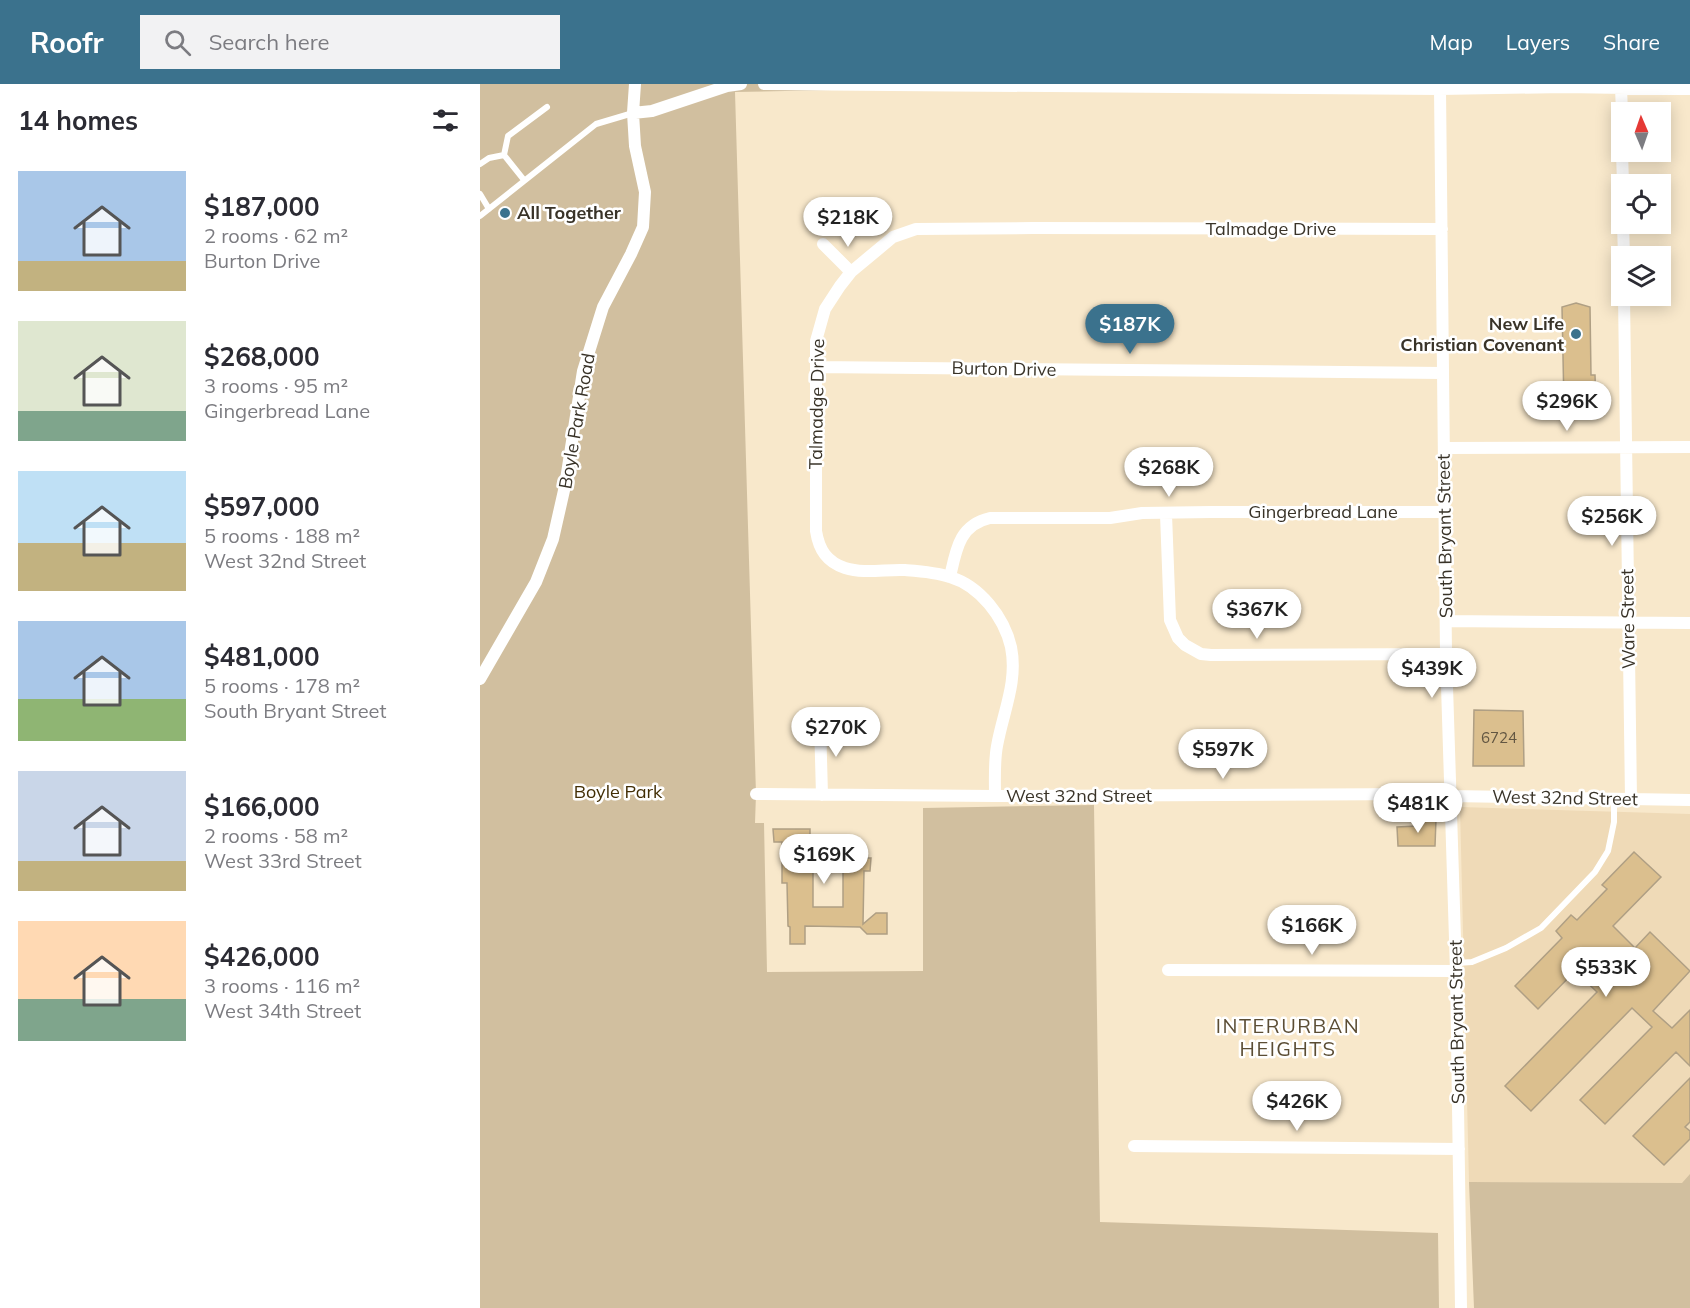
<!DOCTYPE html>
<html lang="en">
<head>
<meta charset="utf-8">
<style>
	:root { --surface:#fff; --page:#f2f2f3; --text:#2b2b33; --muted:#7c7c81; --accent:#3b728d }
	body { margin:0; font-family:Mulish,sans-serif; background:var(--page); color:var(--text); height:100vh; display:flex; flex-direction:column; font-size:22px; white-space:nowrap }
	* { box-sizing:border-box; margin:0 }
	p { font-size:20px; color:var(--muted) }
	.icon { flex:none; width:33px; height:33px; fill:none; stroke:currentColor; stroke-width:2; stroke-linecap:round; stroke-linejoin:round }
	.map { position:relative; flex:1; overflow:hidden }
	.sheet { display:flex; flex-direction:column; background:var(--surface); width:480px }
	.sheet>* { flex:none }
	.needle { width:39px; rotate:358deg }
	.controls { position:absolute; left:1131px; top:18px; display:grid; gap:12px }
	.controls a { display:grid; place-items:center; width:60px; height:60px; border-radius:0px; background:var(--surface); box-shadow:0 3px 15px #0003; font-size:30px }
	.price { position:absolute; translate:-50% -51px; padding:0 14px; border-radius:21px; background:#fff; color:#222; font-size:20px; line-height:39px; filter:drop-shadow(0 2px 3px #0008) }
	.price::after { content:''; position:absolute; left:50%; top:36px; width:18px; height:14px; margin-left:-9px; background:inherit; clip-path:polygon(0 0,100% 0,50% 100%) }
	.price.active { background:var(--accent); color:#fff }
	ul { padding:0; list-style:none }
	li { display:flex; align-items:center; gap:18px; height:150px; padding:0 18px }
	li span { display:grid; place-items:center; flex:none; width:168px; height:120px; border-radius:0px; color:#555 }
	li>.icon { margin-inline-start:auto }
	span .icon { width:72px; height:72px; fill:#fffc; stroke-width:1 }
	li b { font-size:26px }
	h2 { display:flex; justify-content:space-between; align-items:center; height:72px; padding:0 18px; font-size:26px }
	header { display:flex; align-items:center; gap:36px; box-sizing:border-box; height:84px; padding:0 30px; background:var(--accent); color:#fff }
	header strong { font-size:28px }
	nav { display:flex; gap:33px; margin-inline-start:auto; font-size:21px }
	.search { width:420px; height:54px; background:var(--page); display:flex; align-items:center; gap:15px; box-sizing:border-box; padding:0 21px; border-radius:0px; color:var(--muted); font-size:22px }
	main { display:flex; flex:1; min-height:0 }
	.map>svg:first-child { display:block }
	.built { fill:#efdab7 }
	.green { fill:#d1bf9f }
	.building { fill:#dbbf8e; stroke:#af9f84; stroke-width:1.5; fill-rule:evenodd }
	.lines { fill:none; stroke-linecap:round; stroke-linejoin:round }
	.lane { stroke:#fff; stroke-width:6 }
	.street { stroke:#fff; stroke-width:12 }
	.poi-dot { fill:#3b728d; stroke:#fff; stroke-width:2 }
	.labels { text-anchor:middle; stroke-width:5; stroke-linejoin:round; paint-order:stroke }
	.number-label { font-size:15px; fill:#625642 }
	.poi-label { font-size:18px; font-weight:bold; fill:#393328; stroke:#fff; text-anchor:start }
	.street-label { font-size:18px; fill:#393328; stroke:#fff }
	.park-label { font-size:18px; fill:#422e05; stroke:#fff }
	.neighbourhood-label { font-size:20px; letter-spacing:1.5px; fill:#5b4d34; stroke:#fff }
</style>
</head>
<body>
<header>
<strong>Roofr</strong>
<div class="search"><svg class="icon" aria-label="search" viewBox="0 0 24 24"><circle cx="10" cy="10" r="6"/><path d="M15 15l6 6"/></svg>Search here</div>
<nav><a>Map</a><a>Layers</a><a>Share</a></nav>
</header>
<main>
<section class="sheet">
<h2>14 homes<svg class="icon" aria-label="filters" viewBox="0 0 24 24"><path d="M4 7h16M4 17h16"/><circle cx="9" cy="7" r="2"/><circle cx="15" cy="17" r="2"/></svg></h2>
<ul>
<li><span style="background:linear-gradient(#a9c7e8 75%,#c2b280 0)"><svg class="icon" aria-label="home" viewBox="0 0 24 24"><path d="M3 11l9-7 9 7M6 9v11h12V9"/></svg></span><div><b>$187,000</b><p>2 rooms · 62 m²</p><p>Burton Drive</p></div></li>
<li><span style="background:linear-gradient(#dfe7d0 75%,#7fa58c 0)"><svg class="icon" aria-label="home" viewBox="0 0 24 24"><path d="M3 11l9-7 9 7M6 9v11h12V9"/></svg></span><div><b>$268,000</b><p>3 rooms · 95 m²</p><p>Gingerbread Lane</p></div></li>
<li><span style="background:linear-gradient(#bfe0f5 60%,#c2b280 0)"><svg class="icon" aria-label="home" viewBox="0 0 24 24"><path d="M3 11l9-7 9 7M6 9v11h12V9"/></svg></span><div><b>$597,000</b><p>5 rooms · 188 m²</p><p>West 32nd Street</p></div></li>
<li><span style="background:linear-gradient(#a9c7e8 65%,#8fb573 0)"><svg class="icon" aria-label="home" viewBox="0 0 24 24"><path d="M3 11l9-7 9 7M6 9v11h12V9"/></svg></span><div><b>$481,000</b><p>5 rooms · 178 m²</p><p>South Bryant Street</p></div></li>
<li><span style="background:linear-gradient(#c9d6e8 75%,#c2b280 0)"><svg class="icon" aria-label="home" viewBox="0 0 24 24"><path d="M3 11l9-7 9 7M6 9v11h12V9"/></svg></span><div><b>$166,000</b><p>2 rooms · 58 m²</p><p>West 33rd Street</p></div></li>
<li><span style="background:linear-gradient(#ffd9b3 65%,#7fa58c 0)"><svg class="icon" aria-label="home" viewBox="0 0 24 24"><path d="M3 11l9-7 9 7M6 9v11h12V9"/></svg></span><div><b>$426,000</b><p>3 rooms · 116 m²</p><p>West 34th Street</p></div></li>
</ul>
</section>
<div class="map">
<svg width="1210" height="1224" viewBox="0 0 1210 1224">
	<rect width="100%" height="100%" fill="#f8e8cb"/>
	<path class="built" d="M980,723L1210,730V1105L1202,1099L989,1098Z"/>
	<path class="green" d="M0,0H543V2L255,8L276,710L275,739H284L287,888L443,887V724L614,721L620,1138L958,1149L959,1224H0Z
		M1210,1090V1224H994L989,1098L1202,1099Z"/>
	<path class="building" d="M1096,219L1110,223L1111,291H1115L1116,321L1084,322L1082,223Z
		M994,626L1043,627L1044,682H993Z
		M936,735H956L955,762H918L917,743L937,742Z
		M293,745H330V761L384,762V774H391L390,787H384L383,840L396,829H407V850H387L380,843L325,842V860H310V843L308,842L307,799H302V758H294ZM333,782L363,783V823H333Z
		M1154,768L1181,793L1133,842L1155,864L1170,848L1210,887L1173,927L1192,944L1210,926V982L1196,968L1125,1040L1100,1016L1172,943L1152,924L1051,1027L1025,1002L1117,908L1095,887L1058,925L1035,902L1082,854L1076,847L1091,831L1097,836L1127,805L1122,801Z
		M1210,994V1038L1205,1043L1210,1047V1055L1184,1081L1153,1052Z"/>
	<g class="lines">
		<path class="lane" d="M0,80L9,74L24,71
			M44,96L24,71L28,52L67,23
			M0,110L9,125
			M0,132L116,40L153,29
			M976,879L992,878L1026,864L1061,844L1115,788L1128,767L1134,738V715"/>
		<path class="street" d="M284,0L960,5L1084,3L1210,5
			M1141,4L1142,28
			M960,5L966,570L976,887L981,1224
			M153,29L172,27L247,2L261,0
			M1142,68L1143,100
			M1143,140L1144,172
			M343,160L371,188
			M1144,212L1151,715
			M336,283L963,289
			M964,364L1210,363
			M686,430L690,536L698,554L705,561L721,570L731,571L966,570
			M470,493C476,466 479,441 510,434H630L662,429L731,428H965
			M966,537L1210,539
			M0,595L56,498L73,455L85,402L103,287L123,223L151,170L163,143L165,108L155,62L153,29L155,0
			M340,638L342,711
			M276,710L515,712L944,710L970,712L1210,716
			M515,712C515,695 514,678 517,662C523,628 538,598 531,563C524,533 500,502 470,493C456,488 439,487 425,486C406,485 384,490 365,484C347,478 339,466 336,447V257L345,225L360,202L371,188L413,153L436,145L553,144L962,145
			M688,886L976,887
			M654,1062L979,1065"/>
	</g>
	<g class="poi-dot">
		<circle cx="25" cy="129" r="6"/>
		<circle cx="1096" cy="250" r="6"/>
	</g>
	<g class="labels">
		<g class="number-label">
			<text x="1019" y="659">6724</text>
		</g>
		<g class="poi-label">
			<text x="37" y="135">All Together</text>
			<text x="1084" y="246" text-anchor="end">New Life<tspan x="1084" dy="21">Christian Covenant</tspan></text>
		</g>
		<g class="street-label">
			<text x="791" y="151">Talmadge Drive</text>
			<text transform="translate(524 285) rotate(1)" y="6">Burton Drive</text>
			<text transform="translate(337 320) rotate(-89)" y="6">Talmadge Drive</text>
			<text transform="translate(97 337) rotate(-80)" y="6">Boyle Park Road</text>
			<text x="843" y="434">Gingerbread Lane</text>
			<text transform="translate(965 452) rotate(-91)" y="6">South Bryant Street</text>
			<text transform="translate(1148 535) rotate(-91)" y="6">Ware Street</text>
			<text x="599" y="718">West 32nd Street</text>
			<text transform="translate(1085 714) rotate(1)" y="6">West 32nd Street</text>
			<text transform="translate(977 938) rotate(-91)" y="6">South Bryant Street</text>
		</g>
		<g class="park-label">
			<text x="138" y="714">Boyle Park</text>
		</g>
		<g class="neighbourhood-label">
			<text x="808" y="949">INTERURBAN<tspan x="808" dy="23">HEIGHTS</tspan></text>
		</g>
	</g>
</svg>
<div class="controls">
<a><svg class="needle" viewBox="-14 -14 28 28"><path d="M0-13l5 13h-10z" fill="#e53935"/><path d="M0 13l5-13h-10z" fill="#7c7c81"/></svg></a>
<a><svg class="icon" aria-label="locate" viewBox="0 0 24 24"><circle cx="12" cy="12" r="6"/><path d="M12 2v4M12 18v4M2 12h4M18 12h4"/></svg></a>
<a><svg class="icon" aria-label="layers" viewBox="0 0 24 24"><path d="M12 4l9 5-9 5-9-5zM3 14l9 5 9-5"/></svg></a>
</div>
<b class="price" style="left:368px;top:164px">$218K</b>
<b class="price active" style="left:650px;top:271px">$187K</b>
<b class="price" style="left:1087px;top:348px">$296K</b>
<b class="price" style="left:689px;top:414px">$268K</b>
<b class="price" style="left:1132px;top:463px">$256K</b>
<b class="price" style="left:777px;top:556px">$367K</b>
<b class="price" style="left:952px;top:615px">$439K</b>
<b class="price" style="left:356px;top:674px">$270K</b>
<b class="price" style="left:743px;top:696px">$597K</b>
<b class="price" style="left:938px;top:750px">$481K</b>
<b class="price" style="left:344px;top:801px">$169K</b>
<b class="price" style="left:832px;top:872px">$166K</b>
<b class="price" style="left:1126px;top:914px">$533K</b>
<b class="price" style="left:817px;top:1048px">$426K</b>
</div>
</main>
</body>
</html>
